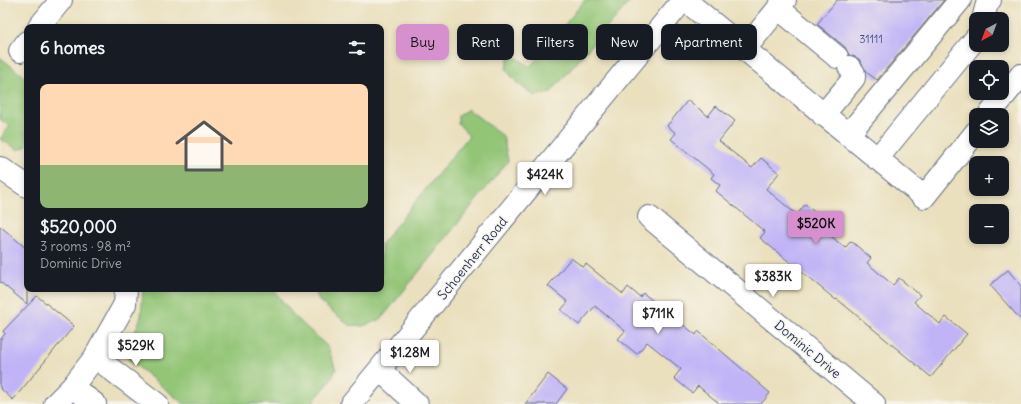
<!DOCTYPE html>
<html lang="en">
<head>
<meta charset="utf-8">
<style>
	:root { --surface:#171b24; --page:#20242c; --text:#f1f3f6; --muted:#9ea1a6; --accent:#d690ce }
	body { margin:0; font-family:Delius,sans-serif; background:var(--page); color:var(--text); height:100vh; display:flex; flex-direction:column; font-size:15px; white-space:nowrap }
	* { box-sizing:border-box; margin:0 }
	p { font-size:13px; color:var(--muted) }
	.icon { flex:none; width:22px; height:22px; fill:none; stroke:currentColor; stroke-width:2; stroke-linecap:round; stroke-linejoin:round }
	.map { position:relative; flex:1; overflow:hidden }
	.side { position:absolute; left:24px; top:24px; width:360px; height:268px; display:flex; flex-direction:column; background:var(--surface); border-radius:8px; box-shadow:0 2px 6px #0003 }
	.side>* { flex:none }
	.banner { position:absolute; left:396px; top:24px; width:380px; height:36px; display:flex; gap:8px }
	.needle { width:26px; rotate:221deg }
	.fabs { position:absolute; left:969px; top:12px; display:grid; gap:8px }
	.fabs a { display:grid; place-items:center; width:40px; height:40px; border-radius:8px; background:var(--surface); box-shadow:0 2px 6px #0003; font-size:20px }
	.price { position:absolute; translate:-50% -34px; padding:0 9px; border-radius:4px; background:#fff; color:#222; font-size:13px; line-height:26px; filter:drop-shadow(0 1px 2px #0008) }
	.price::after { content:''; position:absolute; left:50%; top:24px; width:12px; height:9px; margin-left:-6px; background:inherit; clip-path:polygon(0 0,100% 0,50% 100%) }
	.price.active { background:var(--accent); color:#111 }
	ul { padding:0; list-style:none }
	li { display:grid; align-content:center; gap:8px; height:212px; padding:0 16px }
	li span { display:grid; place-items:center; height:124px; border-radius:8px; color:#555 }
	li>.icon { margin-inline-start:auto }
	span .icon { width:72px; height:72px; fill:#fffc; stroke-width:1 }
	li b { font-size:17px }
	h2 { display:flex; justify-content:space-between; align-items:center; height:48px; padding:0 16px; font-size:17px }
	.chip { padding:0 14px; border-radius:8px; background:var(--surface); box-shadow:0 2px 6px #0003; font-size:14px; line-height:36px }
	.chip.active { background:var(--accent); color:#111 }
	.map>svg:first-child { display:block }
	.green { fill:#92c576; stroke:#567a6a }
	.building { fill:#c0b4f7 }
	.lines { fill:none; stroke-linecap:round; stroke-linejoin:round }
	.minor-casing { stroke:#636d80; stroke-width:24 }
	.major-casing { stroke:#636d80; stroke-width:24 }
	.minor { stroke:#fff; stroke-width:22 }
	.major { stroke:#fff; stroke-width:22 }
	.labels { text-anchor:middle; stroke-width:3; stroke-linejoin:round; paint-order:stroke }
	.number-label { font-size:11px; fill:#445084 }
	.street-label { font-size:13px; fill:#1b2f5e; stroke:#f7f3e8 }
</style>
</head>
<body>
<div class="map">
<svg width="1021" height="404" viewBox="0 0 1021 404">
	<rect width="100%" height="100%" fill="#f7f3e8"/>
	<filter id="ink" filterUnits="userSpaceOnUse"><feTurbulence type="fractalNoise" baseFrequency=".025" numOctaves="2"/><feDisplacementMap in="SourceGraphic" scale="8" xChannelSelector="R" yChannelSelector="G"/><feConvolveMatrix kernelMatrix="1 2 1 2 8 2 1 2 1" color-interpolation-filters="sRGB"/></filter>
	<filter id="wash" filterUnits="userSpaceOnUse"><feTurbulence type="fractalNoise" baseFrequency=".012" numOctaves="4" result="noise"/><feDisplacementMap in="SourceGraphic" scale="16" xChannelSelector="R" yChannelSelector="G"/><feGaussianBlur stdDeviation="0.9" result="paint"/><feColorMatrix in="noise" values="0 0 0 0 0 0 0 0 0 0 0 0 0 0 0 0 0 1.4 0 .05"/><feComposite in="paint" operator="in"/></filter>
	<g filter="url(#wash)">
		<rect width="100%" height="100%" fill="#eae0be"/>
		<path class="green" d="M585,0H631L551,92L535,96L517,83L506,69L508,59L516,57L530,67Z
			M0,57L27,79V146L19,150L0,139L10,126L0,119Z
			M468,109L503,136L508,161L381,319L363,326L349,325L319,301L316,292L317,289H381V244L469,136L458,123V116Z
			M143,289H273L294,316L328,347L336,370L328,384L311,404H184L128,359L126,354L141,317Z"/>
		<g id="blocks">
			<path class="building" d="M837,0H944L877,80L866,72L859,59L849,55L845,47L817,24Z
				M688,100L708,116L716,106L735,121L719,141L752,168L761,158L779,173L766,189L797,215L805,204L824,220L819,226L845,248L851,241L871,258L867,263L893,285L899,278L920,295L914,302L940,324L946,317L967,334L931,377L837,299L836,300L760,238L765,232L716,191L720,185L711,178L714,174L671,139L676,133L667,126Z
				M0,226L27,249V304L0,282Z
				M571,258L583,267L586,264L623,294L628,287L640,297L643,293L696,335L698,331L770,393L761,404H720L698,386L692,393L674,378L681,369L647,342L637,354L618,339L625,331L595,306L579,325L561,310L568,302L548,286Z
				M1008,270L1021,286V320L990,285Z
				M37,296L74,326L13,400L0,388V340L5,334L3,331Z
				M548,374L567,389L556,404H525Z"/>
		</g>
	</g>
	<g filter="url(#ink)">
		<use href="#blocks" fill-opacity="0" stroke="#636d80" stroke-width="1"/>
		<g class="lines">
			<defs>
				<path id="minor" d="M685,0L924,197L976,132
					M778,8L837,57
					M983,19L987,4L990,0
					M39,27L61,0
					M745,49L785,0
					M20,51L27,42
					M823,115L854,78V73L849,67
					M989,115L1021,75
					M848,135L960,0
					M877,159L976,38
					M0,168L27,186
					M649,217L874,404
					M95,357L157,404
					M380,370L417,404
					M72,387L95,404
					M55,404L72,387L95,357L125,304L126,289"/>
				<path id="major" d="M351,404L683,0"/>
			</defs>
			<use href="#minor" class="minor-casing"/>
			<use href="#major" class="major-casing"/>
			<use href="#minor" class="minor"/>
			<use href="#major" class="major"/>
		</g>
	</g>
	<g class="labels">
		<g class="number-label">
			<text x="871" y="43">31111</text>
		</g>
		<g class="street-label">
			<text transform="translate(472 258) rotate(-51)" y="5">Schoenherr Road</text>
			<text transform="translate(808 349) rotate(40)" y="5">Dominic Drive</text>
		</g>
	</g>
</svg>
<div class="fabs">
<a><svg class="needle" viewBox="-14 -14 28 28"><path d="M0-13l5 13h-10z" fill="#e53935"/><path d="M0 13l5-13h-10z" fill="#9ea1a6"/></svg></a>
<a><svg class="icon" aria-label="locate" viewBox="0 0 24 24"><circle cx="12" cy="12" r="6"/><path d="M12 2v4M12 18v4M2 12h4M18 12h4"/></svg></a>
<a><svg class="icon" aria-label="layers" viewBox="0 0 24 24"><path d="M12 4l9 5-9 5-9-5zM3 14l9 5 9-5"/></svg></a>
<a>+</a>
<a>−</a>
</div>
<b class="price" style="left:545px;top:196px">$424K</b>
<b class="price active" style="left:816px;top:245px">$520K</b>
<b class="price" style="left:773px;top:298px">$383K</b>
<b class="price" style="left:658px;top:335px">$711K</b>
<b class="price" style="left:136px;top:367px">$529K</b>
<b class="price" style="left:410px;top:374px">$1.28M</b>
<div class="banner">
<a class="chip active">Buy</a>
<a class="chip">Rent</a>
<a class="chip">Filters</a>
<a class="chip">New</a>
<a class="chip">Apartment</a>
</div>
<section class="side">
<h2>6 homes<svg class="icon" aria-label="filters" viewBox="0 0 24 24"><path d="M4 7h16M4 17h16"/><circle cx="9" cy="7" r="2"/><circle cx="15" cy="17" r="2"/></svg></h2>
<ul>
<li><span style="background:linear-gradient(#ffd9b3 65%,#8fb573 0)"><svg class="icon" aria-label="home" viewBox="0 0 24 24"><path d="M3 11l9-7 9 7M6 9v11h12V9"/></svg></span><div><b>$520,000</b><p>3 rooms · 98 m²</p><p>Dominic Drive</p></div></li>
</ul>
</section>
</div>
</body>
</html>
